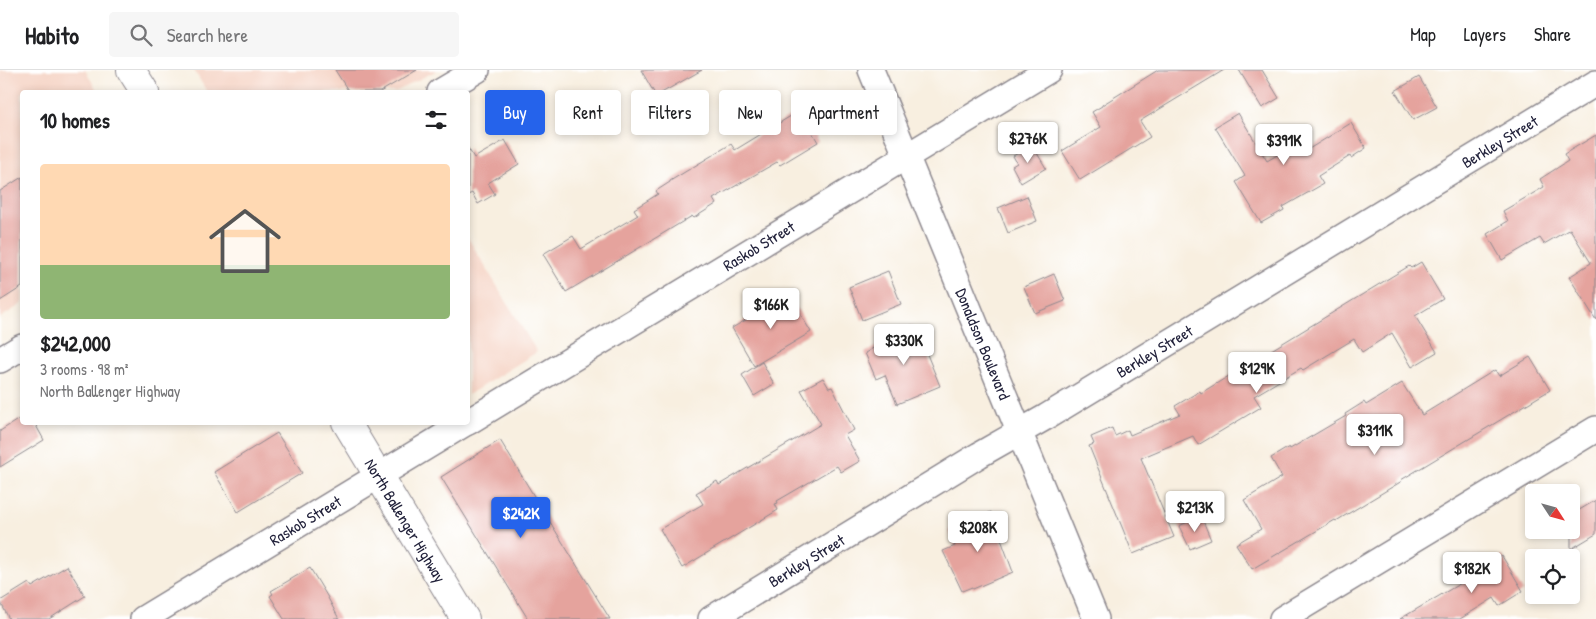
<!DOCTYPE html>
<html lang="en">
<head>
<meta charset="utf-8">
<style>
	:root { --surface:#fff; --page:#f6f6f6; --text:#202124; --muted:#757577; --line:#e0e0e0; --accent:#2563eb }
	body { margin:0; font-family:"Patrick Hand",sans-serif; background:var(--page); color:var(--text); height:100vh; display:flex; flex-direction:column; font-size:19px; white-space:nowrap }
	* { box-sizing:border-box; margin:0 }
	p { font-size:16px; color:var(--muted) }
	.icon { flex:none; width:28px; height:28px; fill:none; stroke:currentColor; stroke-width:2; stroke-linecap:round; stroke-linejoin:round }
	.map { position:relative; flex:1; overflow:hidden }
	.side { position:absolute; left:20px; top:20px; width:450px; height:335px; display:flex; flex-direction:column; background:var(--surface); border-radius:5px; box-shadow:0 2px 8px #0003 }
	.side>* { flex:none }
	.banner { position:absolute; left:485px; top:20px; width:475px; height:45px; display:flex; gap:10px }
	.needle { width:32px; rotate:126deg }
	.tools { position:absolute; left:1525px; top:414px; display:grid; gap:10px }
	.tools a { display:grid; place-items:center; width:55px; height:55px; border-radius:5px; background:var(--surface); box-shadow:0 2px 8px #0003; font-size:25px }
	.price { position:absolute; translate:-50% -42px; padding:0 11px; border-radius:5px; background:#fff; color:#222; font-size:16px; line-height:32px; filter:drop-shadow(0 1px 2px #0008) }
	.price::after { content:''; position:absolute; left:50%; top:30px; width:15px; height:11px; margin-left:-8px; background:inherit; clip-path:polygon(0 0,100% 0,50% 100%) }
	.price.on { background:var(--accent); color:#fff }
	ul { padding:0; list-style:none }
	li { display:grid; align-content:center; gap:10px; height:265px; padding:0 20px }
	li span { display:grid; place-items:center; height:155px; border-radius:5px; color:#555 }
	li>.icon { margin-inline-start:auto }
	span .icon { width:90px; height:90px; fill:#fffc; stroke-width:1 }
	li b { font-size:21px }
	h2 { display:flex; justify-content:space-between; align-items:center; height:60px; padding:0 20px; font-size:21px }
	.chip { padding:0 18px; border-radius:5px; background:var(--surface); box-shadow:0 2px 8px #0003; font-size:18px; line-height:45px }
	.chip.on { background:var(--accent); color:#fff }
	header { display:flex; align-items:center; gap:30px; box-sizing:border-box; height:70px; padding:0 25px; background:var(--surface); border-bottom:1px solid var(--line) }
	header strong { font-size:24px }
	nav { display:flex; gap:28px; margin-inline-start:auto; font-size:18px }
	.search { width:350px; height:45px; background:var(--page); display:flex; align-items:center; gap:12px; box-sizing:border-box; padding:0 18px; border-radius:5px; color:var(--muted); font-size:19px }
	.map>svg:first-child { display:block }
	.built { fill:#f5d2c2 }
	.building { fill:#e5a39d }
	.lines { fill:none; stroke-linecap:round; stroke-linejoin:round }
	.minor-casing { stroke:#8d888e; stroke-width:28 }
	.secondary-casing { stroke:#8d888e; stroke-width:30 }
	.minor { stroke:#fff; stroke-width:25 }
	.secondary { stroke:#fff; stroke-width:28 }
	.labels { text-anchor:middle; stroke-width:4; stroke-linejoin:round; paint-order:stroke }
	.street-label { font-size:16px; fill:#22223b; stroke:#fff }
</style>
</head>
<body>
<header>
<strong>Habito</strong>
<div class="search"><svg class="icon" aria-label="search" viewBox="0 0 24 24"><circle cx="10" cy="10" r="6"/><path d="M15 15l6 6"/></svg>Search here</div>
<nav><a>Map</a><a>Layers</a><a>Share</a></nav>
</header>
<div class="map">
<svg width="1596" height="549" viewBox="0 0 1596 549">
	<rect width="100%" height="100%" fill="#fff"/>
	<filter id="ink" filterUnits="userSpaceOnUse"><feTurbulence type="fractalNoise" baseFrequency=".02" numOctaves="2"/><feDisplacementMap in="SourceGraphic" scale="10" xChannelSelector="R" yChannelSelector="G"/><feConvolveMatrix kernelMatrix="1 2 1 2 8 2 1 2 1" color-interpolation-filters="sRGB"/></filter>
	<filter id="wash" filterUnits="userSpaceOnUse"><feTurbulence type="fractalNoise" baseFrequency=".0096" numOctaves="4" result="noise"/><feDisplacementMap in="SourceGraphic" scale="20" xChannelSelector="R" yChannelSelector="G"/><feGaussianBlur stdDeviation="1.12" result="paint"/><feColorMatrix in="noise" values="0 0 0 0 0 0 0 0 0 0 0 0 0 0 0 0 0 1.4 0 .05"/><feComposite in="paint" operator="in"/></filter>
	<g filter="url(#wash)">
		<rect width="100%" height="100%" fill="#f8efe0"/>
		<path class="built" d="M0,0H85L98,22H22V234L0,248Z
			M194,0H437L395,22H207Z
			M468,168L537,282L468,325Z"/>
		<g id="blocks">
			<path class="building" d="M335,0H417L380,22H349Z
				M641,0H702L656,26Z
				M1158,0H1224L1140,51L1150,67L1080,110L1062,81L1101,57L1092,42L1102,36V35Z
				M1239,0H1262L1279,28L1262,38Z
				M1419,7L1437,37L1413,50L1395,21Z
				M799,41L818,72L780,95L777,92L713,129L716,134L694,148L692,146L566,222L543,184L573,166L581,179L638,145L634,139L658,124L656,121L670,112V111L731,74L735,80Z
				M1238,43L1267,91L1298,73L1304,82L1351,53L1366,78L1351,88L1350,86L1318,106L1323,114L1283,137L1284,140L1261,153L1236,112L1245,106L1215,57Z
				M1596,65V250L1569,207L1591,193L1570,159L1544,174L1540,168L1502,190L1487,164L1508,151L1503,141L1544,117L1540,109L1568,91L1564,84Z
				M505,70L519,94L488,113L495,124L478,134L472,123L468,125V78L474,88Z
				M1032,75L1046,98L1021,113L1012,96L1017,93L1013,86Z
				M22,107V217L0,231V121Z
				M1027,126L1037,151L1008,163L998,138Z
				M1421,192L1443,229L1415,246L1437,282L1412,297L1392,263L1362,282L1354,269L1303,300L1301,298L1254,326L1261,337L1198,375L1193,366L1141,388L1174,467L1133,484L1089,376L1094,374L1091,367L1112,358L1115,366L1128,360L1130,365L1180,344L1175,336L1200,321L1201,323L1409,196L1411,198Z
				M888,201L901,234L862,250L849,217Z
				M1054,204L1065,231L1035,243L1024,217Z
				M789,225L811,262L754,296L732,258Z
				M912,255L922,278L924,277L940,316L897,334L885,305L876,309L865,283Z
				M1530,287L1550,320L1401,410L1402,411L1336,451L1335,450L1252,499L1236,474L1261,459L1244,430L1282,407L1271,388L1289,377L1290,379L1346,346L1345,344L1364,332L1366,335L1402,313L1422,345L1495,300L1499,306Z
				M762,292L774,314L754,326L742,305Z
				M823,308L829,318L832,317L854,360L845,365L860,391L841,402L837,396L777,431L778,433L775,434L778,440L682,498L660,459L703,434L696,423L717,411L719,415L821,354L801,320Z
				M19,349L21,352H34L44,370L0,397V361Z
				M277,363L302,403L238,442L214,402Z
				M500,370L537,431L610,549H528L441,407Z
				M1596,430V464L1571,479V445Z
				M991,442L1013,502L973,519L972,517L962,521L943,481L955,476L949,460Z
				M1201,446L1211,470L1190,479L1179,456Z
				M1502,486L1523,521L1499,536L1494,528L1460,549H1400L1478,503L1477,501Z
				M67,496L85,526L49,549H9L0,531L29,513L32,517Z
				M310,498L327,526L339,549H284L270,526L273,524L271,521Z"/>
		</g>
	</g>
	<g filter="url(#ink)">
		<use href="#blocks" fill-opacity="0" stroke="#8d888e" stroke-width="1"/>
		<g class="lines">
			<defs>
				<g id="minor">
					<path id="s1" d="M871,0L1096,549"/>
					<path d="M440,22L477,0"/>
					<path d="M0,290L22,277"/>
					<path id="s2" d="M468,352L1049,0"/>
					<path id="s3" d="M143,549L467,352"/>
					<path id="s4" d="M711,549L979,385L1046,347L1596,13"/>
					<path d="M1282,549L1596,359"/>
				</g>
				<g id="secondary">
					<path d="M131,0L145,22"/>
					<path id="s5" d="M346,352L465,549"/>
				</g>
			</defs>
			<use href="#minor" class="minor-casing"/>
			<use href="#secondary" class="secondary-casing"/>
			<use href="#minor" class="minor"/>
			<use href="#secondary" class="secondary"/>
		</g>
	</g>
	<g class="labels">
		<g class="street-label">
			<text dy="6" stroke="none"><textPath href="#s4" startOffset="922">Berkley Street</textPath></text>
			<text dy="6" stroke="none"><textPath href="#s2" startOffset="340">Raskob Street</textPath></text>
			<text dy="6" stroke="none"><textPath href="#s1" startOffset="296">Donaldson Boulevard</textPath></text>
			<text dy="6" stroke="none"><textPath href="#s4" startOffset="518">Berkley Street</textPath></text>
			<text dy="6" stroke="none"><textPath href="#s3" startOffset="190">Raskob Street</textPath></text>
			<text dy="6" stroke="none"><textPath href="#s5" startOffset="115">North Ballenger Highway</textPath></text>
			<text dy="6" stroke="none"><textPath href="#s4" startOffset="112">Berkley Street</textPath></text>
		</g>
	</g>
</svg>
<div class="tools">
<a><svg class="needle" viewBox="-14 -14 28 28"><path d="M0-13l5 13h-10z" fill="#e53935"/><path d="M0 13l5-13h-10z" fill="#757577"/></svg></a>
<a><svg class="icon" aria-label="locate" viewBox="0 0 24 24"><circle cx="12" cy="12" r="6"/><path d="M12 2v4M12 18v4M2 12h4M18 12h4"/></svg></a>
</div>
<b class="price" style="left:1028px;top:94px">$276K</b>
<b class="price" style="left:1284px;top:96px">$391K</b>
<b class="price" style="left:771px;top:260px">$166K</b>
<b class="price" style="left:904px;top:296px">$330K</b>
<b class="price" style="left:1257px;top:324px">$129K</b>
<b class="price" style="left:1375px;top:386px">$311K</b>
<b class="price" style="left:1195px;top:463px">$213K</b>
<b class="price on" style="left:521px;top:469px">$242K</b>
<b class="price" style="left:978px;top:483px">$208K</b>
<b class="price" style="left:1472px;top:524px">$182K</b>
<div class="banner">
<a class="chip on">Buy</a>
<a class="chip">Rent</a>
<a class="chip">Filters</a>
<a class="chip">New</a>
<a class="chip">Apartment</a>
</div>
<section class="side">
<h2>10 homes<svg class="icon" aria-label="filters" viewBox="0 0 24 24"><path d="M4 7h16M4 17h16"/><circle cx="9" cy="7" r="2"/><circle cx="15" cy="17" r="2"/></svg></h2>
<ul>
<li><span style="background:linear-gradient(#ffd9b3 65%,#8fb573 0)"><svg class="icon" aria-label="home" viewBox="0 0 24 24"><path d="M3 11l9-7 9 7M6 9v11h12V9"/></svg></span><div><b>$242,000</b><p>3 rooms · 98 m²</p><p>North Ballenger Highway</p></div></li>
</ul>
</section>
</div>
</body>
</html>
